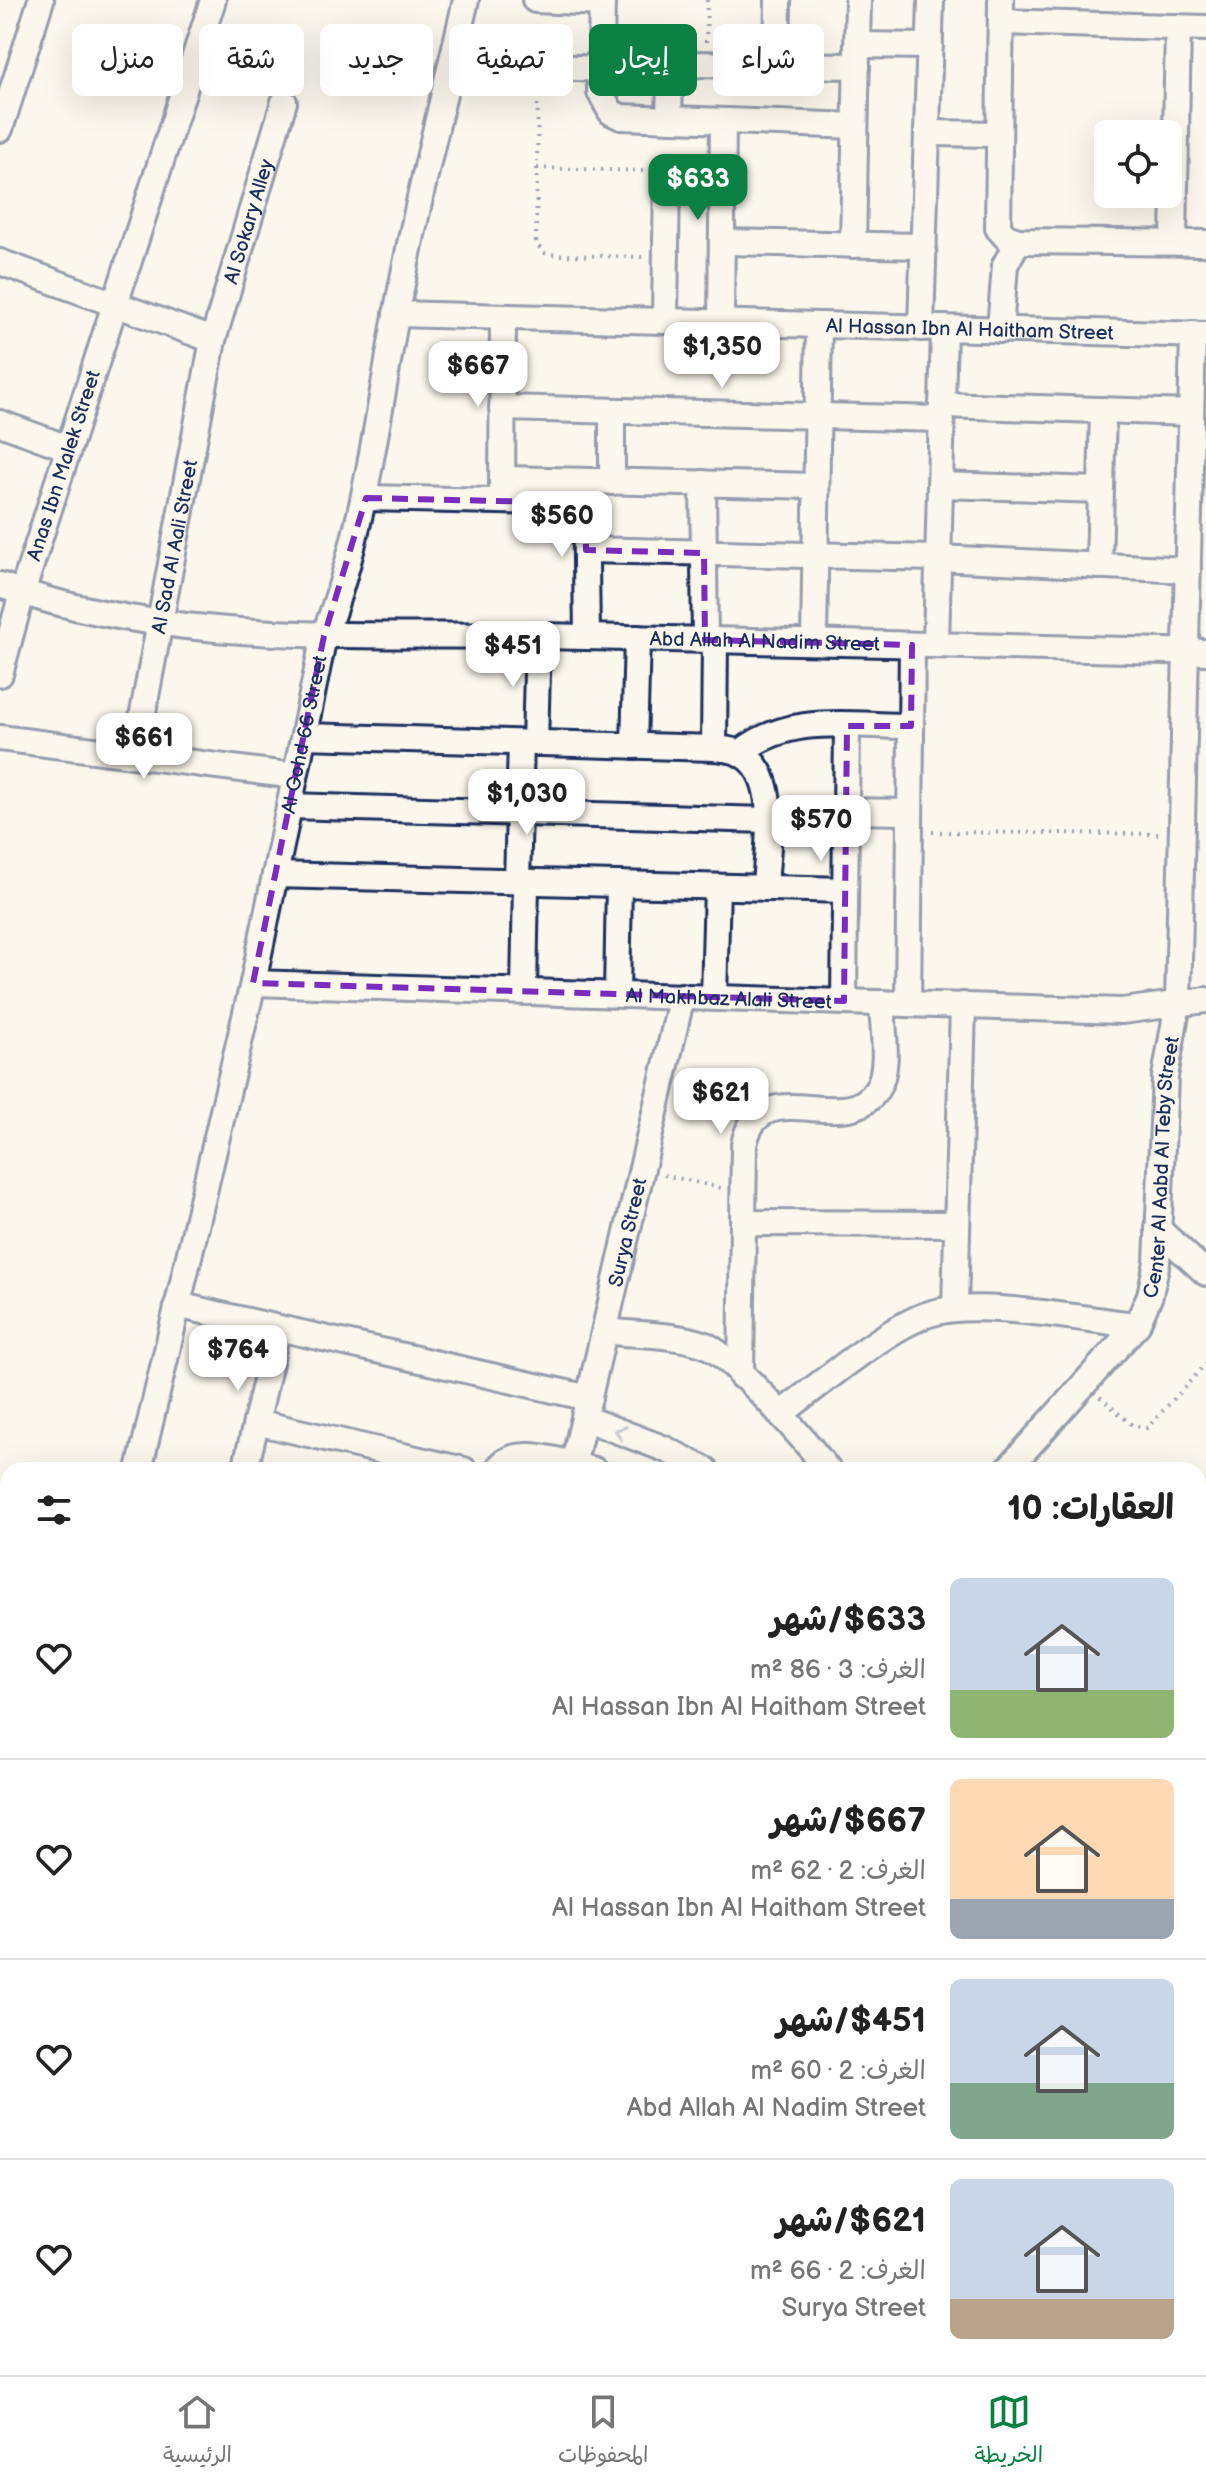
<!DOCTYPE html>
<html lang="ar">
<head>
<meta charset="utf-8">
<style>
	:root { --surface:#fff; --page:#f2f2f2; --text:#222; --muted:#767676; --line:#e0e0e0; --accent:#0b8043 }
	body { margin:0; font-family:"Balsamiq Sans","Playpen Sans Arabic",sans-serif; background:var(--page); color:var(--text); direction:rtl; height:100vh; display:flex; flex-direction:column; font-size:30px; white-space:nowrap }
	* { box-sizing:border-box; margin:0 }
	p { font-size:26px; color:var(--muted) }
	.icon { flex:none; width:44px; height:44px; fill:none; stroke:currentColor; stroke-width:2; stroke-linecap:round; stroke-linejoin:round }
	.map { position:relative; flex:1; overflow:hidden; direction:ltr }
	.drawer { position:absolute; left:0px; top:1462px; width:1206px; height:914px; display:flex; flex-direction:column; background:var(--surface); border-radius:24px 24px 0 0; box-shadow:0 8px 32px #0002; direction:rtl }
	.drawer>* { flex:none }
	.top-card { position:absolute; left:24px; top:24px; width:800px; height:72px; direction:rtl; display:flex; gap:16px }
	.tools { position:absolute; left:1094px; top:120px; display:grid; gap:16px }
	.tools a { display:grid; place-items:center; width:88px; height:88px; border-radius:12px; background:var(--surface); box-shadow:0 8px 32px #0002; font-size:40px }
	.price { position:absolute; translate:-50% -68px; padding:0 18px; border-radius:16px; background:#fff; color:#222; font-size:26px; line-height:52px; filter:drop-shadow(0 2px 4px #0008) }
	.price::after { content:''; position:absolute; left:50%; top:48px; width:24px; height:18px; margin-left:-12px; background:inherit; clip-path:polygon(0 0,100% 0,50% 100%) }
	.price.on { background:var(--accent); color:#fff }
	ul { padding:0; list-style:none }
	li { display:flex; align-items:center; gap:24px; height:200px; padding:0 32px }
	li+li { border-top:2px solid var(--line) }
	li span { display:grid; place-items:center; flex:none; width:224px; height:160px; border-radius:12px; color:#555 }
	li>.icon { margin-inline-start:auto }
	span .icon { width:96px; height:96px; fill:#fffc; stroke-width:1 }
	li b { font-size:34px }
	h2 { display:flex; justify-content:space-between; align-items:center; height:96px; padding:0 32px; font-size:34px }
	.chip { padding:0 28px; border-radius:12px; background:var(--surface); box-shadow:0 8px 32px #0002; font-size:28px; line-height:72px }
	.chip.on { background:var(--accent); color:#fff }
	.tab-bar { display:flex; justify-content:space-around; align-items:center; height:112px; border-top:2px solid var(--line); background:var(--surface); font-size:22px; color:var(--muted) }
	.tab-bar a { display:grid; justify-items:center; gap:4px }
	.tab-bar .on { color:var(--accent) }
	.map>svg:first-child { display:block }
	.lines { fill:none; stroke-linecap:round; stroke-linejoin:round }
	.minor-casing { stroke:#1b2f5e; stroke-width:30 }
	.path { stroke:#1b2f5e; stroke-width:4; stroke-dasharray:2 6; stroke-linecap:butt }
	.minor { stroke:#fbf7ec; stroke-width:24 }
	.oneway { stroke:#8b93a5 }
	.marked { fill:none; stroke:#7b2cbf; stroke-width:6; stroke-dasharray:16 10; stroke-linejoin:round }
	.labels { text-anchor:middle; stroke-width:6; stroke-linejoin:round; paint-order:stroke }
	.street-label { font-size:20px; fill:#1b2f5e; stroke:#fbf7ec }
</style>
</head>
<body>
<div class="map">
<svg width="1206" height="2375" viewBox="0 0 1206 2375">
	<rect width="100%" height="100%" fill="#fbf7ec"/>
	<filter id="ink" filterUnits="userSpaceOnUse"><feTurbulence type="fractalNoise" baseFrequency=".0125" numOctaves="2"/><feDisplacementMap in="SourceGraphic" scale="16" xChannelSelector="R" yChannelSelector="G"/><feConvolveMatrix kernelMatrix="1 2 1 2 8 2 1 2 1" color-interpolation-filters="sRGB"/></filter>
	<g filter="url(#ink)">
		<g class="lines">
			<defs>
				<g id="minor">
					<path d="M535,0L602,3"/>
					<path d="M602,0L600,92L611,112L621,117L855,126"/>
					<path d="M1001,0L998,228L1006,237L1018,241L1206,243"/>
					<path d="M1001,22L1206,28"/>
					<path d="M857,45L930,46"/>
					<path d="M452,63L601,69"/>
					<path d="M777,64L778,0"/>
					<path d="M669,119L670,79L680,64L857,66"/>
					<path d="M0,129L41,0"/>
					<path d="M927,133L998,134"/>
					<path d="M722,242L923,246"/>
					<path d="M1174,242L1178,27"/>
					<path d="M853,245L858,0"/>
					<path d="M0,262L213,340"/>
					<path id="s1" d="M396,314L1206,335"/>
					<path d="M665,321L667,171"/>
					<path d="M721,323L723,121"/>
					<path d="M921,328L931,0"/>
					<path d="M1000,330L1005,265L1018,241"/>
					<path d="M942,405L1191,413"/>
					<path d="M502,408L941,419"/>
					<path d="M0,423L68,448"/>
					<path d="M502,479L816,486"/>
					<path d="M612,482V411"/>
					<path d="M703,483L705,640"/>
					<path d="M940,485L1101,490"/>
					<path d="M585,487L587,637"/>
					<path d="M502,495L503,317"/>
					<path d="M366,498L585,503"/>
					<path d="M586,550L938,558L1188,570"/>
					<path d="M1099,566L1103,410"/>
					<path id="s2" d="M0,585C175,647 360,633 543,636C764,640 985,647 1206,652"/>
					<path d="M814,642L819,325"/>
					<path d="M936,645L944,328"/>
					<path id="s3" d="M0,674L22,593L213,0"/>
					<path d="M304,736L714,748C722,749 732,749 739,753C783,773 766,850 765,888"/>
					<path d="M0,738L295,776"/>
					<path d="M535,743L538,636"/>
					<path d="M634,746L637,638"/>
					<path d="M714,748L715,640"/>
					<path d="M740,753C789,713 851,726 911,726"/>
					<path id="s4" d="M135,755L213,340L284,102"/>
					<path d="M289,806L767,820"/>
					<path d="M846,811L910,812"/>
					<path d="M275,875L845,890"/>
					<path d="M517,881L521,743"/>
					<path id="s5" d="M253,983L1122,1011L1206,1000"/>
					<path d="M524,991L526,882"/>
					<path d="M617,994L619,884"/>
					<path d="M714,997L717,887"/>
					<path d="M844,1001L847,726"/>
					<path d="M908,1003L912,645"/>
					<path d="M743,1223L957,1224"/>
					<path d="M1158,1229L1206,1273"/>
					<path d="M177,1305L589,1398"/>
					<path d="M955,1308L963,1005"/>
					<path d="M605,1331C636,1335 673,1334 703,1344C729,1352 809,1445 828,1470"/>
					<path d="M741,1376L744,1145C758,1069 847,1140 877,1089C891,1067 882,1027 882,1003"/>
					<path d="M780,1414C819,1386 886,1328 929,1314C976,1298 1085,1320 1137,1325"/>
					<path d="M584,1418L665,1449L706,1470"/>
					<path d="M256,1422L464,1470"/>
					<path id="s6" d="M139,1470L253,983L324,636C364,532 376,425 396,316C415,210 442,105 466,0"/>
					<path d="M245,1470L278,1328"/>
					<path d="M497,1470C515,1441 568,1465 594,1470"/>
					<path id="s7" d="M572,1470L682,996"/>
					<path id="s8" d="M1007,1470L1137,1325L1150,1295L1157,1262L1165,1077L1178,1003L1193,334"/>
					<path d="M1198,1593L1206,1585"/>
					<path d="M1198,1651L1206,1642"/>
					<path d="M1198,1775L1206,1766"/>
					<path d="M1198,1868L1206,1876"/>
					<path d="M1198,1977L1206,1958"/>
					<path d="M1198,2009L1206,2016"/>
					<path d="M0,2068L8,2034"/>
					<path d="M1198,2157L1206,2165"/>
					<path d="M0,2183L8,2185"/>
					<path d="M1198,2196L1206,2203"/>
					<path d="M1198,2287L1206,2278"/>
					<path d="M456,2368L477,2373"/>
					<path d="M548,2368L555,2375"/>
					<path d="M654,2368L661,2375"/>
					<path d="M1012,2368L1020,2375"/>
					<path d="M1093,2368L1101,2375"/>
					<path d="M19,2375L21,2368"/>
					<path d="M169,2375L170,2368"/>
					<path d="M261,2375L262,2368"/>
					<path d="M339,2375L341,2368"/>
					<path d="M410,2375L412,2368"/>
					<path d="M708,2375L714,2368"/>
					<path d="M853,2375L859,2368"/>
					<path d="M944,2375L950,2368"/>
					<path d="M1119,2375L1126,2368"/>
				</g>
			</defs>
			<use href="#minor" class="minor-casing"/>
			<path class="path" d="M706,42L707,0
				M538,88L536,244L545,253L558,255L643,257
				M537,168L644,171
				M932,832L1160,834
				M664,1175L721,1188
				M1100,1397L1132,1425L1147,1428L1206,1364"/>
			<use href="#minor" class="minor"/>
		</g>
		<defs><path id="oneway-chevron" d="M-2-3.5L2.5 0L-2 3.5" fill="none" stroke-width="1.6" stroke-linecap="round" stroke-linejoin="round" transform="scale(2)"/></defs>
		<use class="oneway" href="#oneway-chevron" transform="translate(620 1432) rotate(-159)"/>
	</g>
	<path d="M0 0H1206V2375H0ZM366,498L585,503L586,550L704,553L705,640L912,645L911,726H847L844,1001L253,983L324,636Z" fill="#fbf7ec" fill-opacity=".55" fill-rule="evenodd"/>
	<path class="marked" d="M366,498L585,503L586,550L704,553L705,640L912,645L911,726H847L844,1001L253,983L324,636Z"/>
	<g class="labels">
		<g class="street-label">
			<text dy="7" stroke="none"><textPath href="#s4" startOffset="546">Al Sokary Alley</textPath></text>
			<text dy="7" stroke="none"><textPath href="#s1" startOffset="574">Al Hassan Ibn Al Haitham Street</textPath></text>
			<text dy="7" stroke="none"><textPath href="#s3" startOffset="218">Anas Ibn Malek Street</textPath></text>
			<text dy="7" stroke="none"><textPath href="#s4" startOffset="212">Al Sad Al Aali Street</textPath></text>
			<text dy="7" stroke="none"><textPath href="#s2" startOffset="770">Abd Allah Al Nadim Street</textPath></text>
			<text dy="7" stroke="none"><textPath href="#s6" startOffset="754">Al Gohd 66 Street</textPath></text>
			<text dy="7" stroke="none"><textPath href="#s5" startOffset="476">Al Makhbaz Alali Street</textPath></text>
			<text dy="7" stroke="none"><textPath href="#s8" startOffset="356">Center Al Aabd Al Teby Street</textPath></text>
			<text dy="7" stroke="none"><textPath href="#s7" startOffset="244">Surya Street</textPath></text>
		</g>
	</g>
</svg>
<div class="tools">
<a><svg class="icon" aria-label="locate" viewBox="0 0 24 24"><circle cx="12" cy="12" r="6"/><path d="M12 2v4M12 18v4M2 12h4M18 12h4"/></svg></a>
</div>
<b class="price on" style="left:698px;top:222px">$633</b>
<b class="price" style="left:722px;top:390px">$1,350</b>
<b class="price" style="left:478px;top:409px">$667</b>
<b class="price" style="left:562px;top:559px">$560</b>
<b class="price" style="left:513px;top:689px">$451</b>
<b class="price" style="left:144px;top:781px">$661</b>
<b class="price" style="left:527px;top:837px">$1,030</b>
<b class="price" style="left:821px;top:863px">$570</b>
<b class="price" style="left:721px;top:1136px">$621</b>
<b class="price" style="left:238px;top:1393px">$764</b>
<div class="top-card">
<a class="chip">شراء</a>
<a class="chip on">إيجار</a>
<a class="chip">تصفية</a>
<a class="chip">جديد</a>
<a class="chip">شقة</a>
<a class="chip">منزل</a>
</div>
<section class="drawer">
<h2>العقارات: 10<svg class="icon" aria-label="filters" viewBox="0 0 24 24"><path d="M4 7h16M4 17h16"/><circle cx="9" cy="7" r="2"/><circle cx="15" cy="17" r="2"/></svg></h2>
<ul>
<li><span style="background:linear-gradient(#c9d6e8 70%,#8fb573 0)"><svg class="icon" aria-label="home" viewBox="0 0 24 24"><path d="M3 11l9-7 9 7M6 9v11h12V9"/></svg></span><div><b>$633/شهر</b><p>الغرف: 3 · 86 m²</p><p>Al Hassan Ibn Al Haitham Street</p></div><svg class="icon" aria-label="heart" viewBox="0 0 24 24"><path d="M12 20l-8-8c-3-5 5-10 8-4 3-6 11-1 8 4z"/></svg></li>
<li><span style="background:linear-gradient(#ffd9b3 75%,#9aa5b1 0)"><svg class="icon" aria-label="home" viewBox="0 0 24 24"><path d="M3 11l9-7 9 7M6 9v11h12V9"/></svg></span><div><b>$667/شهر</b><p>الغرف: 2 · 62 m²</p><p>Al Hassan Ibn Al Haitham Street</p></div><svg class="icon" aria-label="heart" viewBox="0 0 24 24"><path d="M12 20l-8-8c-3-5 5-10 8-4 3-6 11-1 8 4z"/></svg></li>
<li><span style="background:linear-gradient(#c9d6e8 65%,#7fa58c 0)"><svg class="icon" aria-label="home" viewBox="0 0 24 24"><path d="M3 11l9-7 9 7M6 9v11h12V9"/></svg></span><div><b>$451/شهر</b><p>الغرف: 2 · 60 m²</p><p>Abd Allah Al Nadim Street</p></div><svg class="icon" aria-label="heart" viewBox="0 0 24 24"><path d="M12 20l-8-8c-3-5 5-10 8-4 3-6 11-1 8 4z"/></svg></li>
<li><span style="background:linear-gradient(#c9d6e8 75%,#b9a48a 0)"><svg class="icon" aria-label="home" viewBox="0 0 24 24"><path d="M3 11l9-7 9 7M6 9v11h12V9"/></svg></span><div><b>$621/شهر</b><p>الغرف: 2 · 66 m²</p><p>Surya Street</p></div><svg class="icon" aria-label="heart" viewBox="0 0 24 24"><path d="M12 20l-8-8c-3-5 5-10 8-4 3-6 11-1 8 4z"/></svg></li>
</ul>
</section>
</div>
<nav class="tab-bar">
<a class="on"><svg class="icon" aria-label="map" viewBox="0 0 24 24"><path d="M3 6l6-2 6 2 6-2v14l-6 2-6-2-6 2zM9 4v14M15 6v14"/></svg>الخريطة</a>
<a><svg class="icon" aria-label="saved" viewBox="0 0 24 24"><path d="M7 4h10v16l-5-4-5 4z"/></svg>المحفوظات</a>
<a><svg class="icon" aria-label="home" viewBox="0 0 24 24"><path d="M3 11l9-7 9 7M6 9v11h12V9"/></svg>الرئيسية</a>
</nav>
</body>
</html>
